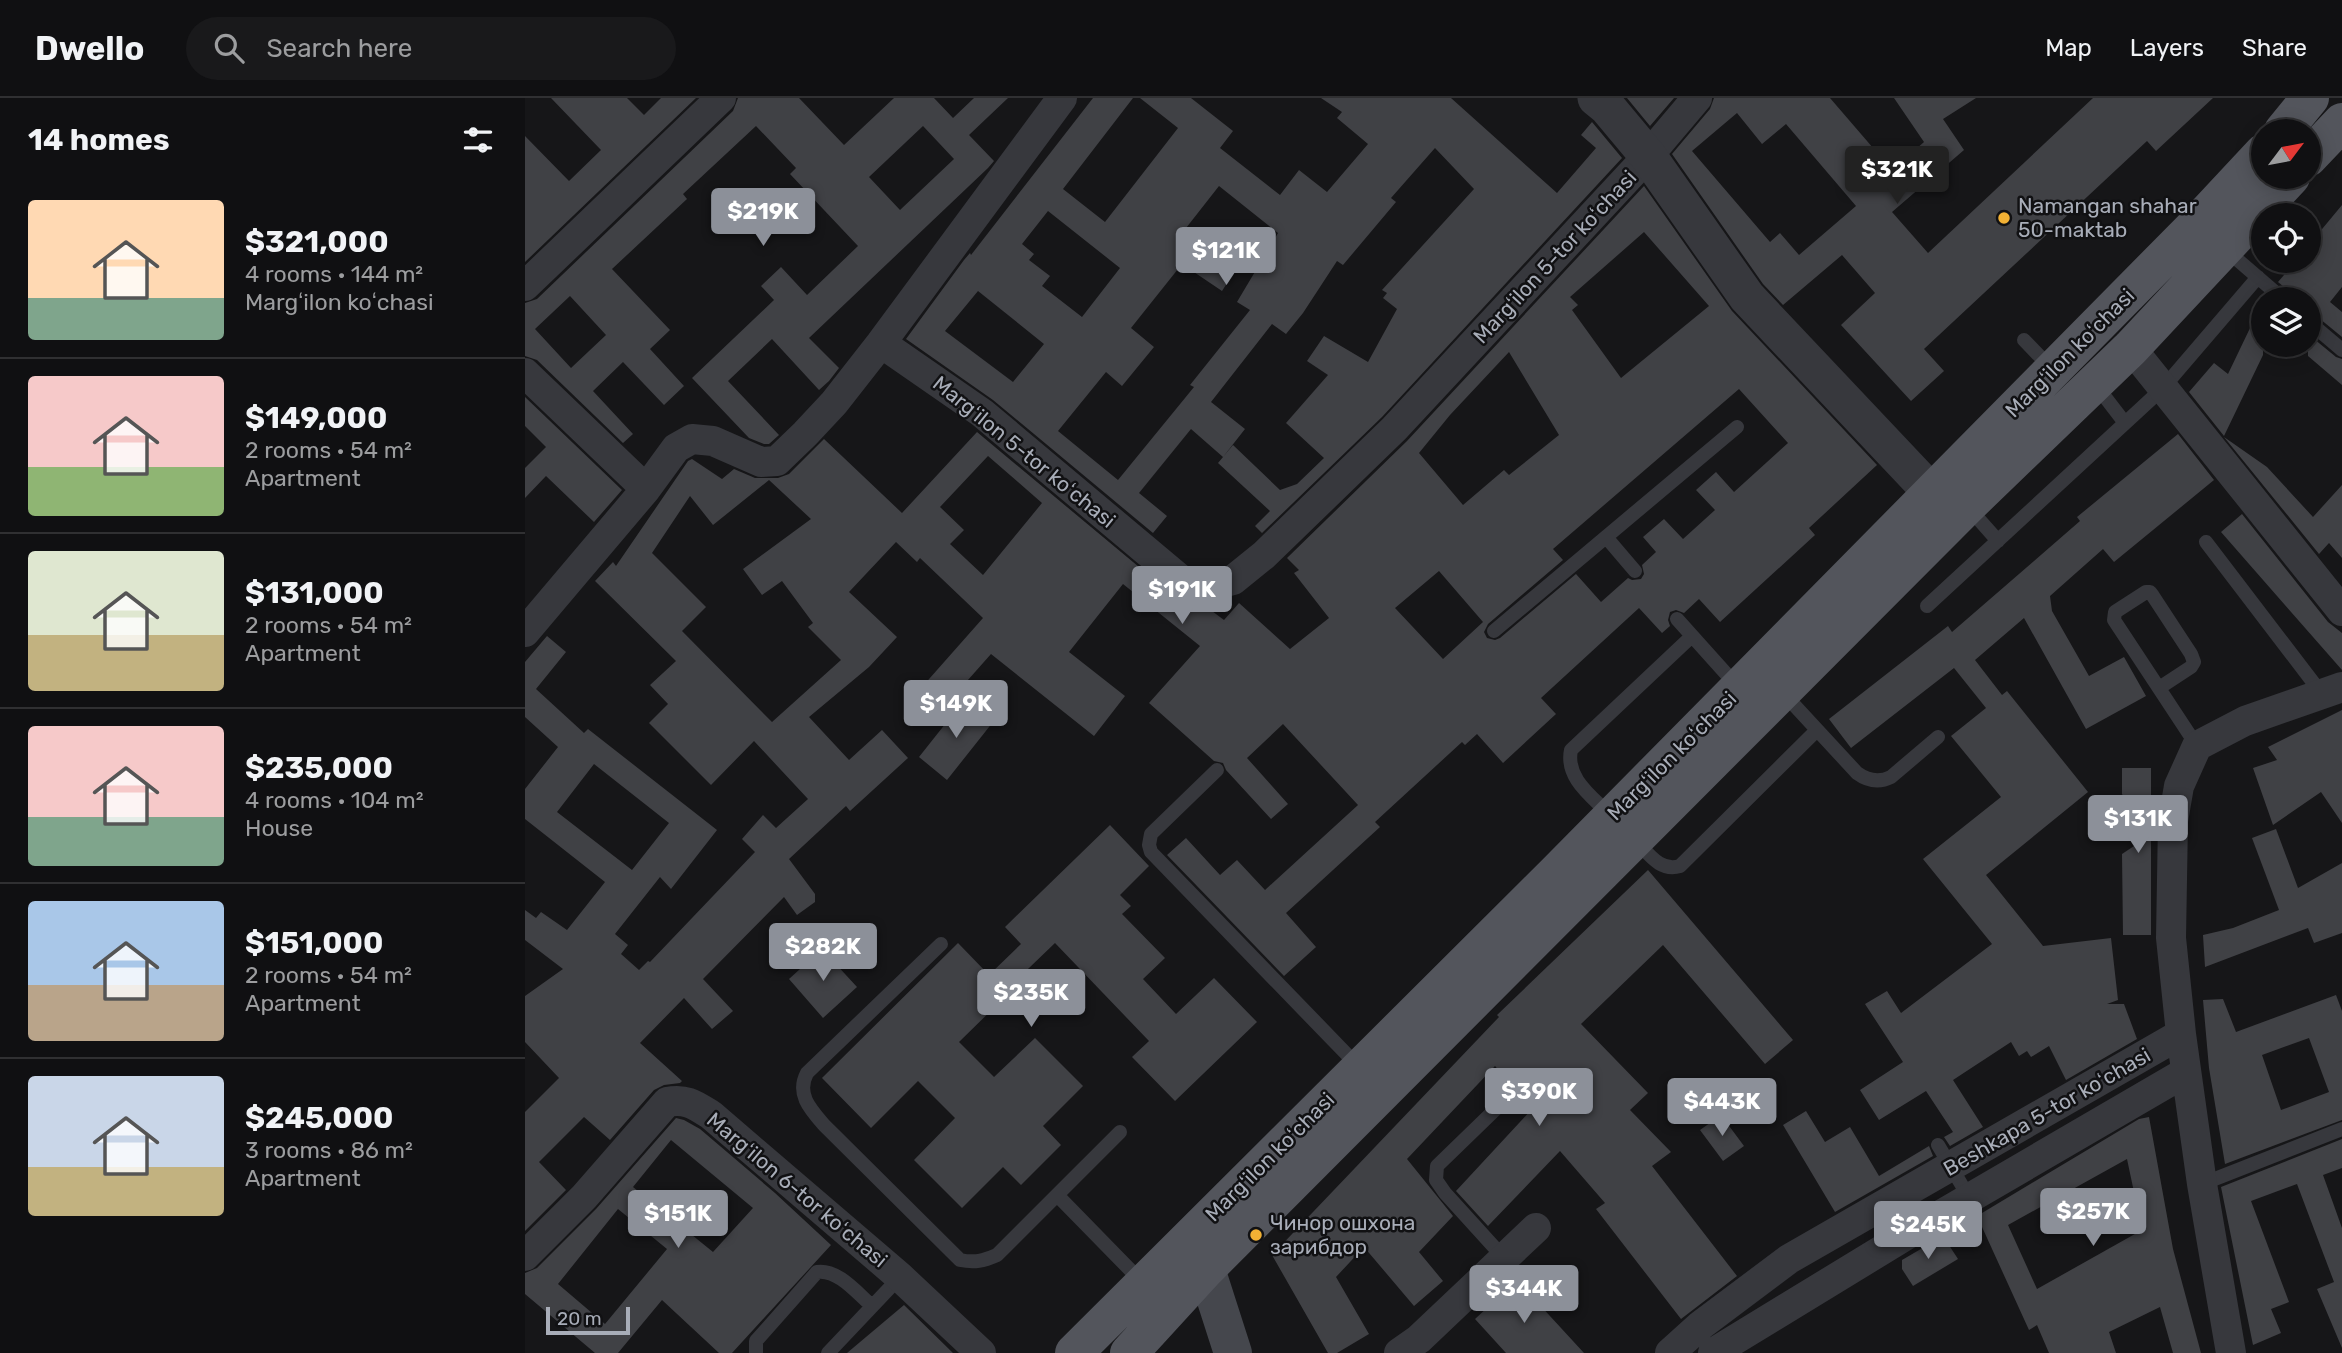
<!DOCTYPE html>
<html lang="en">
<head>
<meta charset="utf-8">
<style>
	:root { --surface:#101012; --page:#19191b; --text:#f1f3f6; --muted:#9c9d9f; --line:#303032; --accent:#8c9099 }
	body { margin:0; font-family:Rubik,sans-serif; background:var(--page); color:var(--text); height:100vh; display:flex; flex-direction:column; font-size:26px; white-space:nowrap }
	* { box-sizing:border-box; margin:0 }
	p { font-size:23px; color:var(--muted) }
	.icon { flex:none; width:38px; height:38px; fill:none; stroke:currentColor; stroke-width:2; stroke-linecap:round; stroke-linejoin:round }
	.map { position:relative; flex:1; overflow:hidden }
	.side { display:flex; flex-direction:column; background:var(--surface); width:525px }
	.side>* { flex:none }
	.needle { width:46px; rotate:58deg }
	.buttons { position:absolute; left:1726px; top:21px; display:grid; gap:14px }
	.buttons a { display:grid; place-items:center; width:70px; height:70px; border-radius:50%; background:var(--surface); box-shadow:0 4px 18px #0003,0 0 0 2px var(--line); font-size:35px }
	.scale { position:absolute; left:21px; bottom:18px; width:84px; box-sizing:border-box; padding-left:7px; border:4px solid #a8adb8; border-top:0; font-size:19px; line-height:24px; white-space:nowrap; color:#a8adb8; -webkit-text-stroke:5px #111113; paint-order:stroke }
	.price { position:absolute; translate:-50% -60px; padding:0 16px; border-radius:7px; background:var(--accent); color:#fff; font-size:23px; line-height:46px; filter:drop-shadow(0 2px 4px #0008) }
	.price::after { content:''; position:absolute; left:50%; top:42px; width:21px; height:16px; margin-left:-10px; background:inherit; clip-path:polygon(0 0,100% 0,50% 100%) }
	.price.active { background:#222; color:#fff }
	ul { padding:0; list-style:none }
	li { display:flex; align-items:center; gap:21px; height:175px; padding:0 28px }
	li+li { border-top:2px solid var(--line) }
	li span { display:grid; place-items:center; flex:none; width:196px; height:140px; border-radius:7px; color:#555 }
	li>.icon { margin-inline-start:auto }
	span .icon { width:84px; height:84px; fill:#fffc; stroke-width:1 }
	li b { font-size:30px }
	h2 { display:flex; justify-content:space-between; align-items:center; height:84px; padding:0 28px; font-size:30px }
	header { display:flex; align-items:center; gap:42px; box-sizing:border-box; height:98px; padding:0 35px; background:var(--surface); border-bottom:2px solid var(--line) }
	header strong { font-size:33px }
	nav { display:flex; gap:38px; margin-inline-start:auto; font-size:24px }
	.search { width:490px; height:63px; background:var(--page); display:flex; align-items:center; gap:18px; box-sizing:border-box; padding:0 24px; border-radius:38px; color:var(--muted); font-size:26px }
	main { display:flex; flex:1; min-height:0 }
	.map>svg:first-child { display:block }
	.building { fill:#404145; fill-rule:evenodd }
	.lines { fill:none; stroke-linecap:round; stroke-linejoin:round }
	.service { stroke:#37383d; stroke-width:14 }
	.minor { stroke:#37383d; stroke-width:30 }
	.tertiary { stroke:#37383d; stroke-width:37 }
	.secondary { stroke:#45474d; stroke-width:38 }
	.primary { stroke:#53555c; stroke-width:38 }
	.poi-dot { fill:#f2b134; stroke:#111113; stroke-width:2.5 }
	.labels { text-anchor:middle; stroke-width:5; stroke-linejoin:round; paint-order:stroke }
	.poi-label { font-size:21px; fill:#a8adb8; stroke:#111113; text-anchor:start }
	.street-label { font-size:21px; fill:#a8adb8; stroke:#111113 }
</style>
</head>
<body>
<header>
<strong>Dwello</strong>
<div class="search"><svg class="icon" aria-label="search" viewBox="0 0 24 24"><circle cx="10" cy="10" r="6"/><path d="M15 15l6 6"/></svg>Search here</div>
<nav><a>Map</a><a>Layers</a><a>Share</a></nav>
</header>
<main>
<section class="side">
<h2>14 homes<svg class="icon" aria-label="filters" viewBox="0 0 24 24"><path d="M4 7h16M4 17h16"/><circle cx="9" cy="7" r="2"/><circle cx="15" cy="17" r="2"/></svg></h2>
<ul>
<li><span style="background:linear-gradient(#ffd9b3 70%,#7fa58c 0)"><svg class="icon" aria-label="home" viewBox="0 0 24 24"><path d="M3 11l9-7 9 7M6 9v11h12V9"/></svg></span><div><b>$321,000</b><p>4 rooms · 144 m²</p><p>Margʻilon koʻchasi</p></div></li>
<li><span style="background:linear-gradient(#f6c9c9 65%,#8fb573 0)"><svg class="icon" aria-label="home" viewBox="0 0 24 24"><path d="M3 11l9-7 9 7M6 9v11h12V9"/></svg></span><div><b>$149,000</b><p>2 rooms · 54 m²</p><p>Apartment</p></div></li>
<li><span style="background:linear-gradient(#dfe7d0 60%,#c2b280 0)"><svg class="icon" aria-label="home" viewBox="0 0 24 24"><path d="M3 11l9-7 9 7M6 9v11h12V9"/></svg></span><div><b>$131,000</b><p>2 rooms · 54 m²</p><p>Apartment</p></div></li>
<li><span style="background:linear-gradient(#f6c9c9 65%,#7fa58c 0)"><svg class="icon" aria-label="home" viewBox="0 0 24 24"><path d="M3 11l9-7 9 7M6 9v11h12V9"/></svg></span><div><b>$235,000</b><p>4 rooms · 104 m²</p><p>House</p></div></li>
<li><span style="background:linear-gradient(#a9c7e8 60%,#b9a48a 0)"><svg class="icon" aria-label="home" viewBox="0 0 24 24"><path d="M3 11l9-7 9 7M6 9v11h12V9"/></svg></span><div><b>$151,000</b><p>2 rooms · 54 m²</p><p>Apartment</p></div></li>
<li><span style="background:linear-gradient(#c9d6e8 65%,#c2b280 0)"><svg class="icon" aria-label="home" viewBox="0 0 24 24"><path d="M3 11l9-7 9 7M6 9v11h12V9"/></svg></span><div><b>$245,000</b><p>3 rooms · 86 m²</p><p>Apartment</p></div></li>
</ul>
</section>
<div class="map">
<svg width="1817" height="1255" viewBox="0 0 1817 1255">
	<rect width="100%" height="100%" fill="#161618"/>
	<path class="building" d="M26,0H102L119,17L136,0H171L0,164V38L44,83L76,52Z
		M213,0H274L319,47L369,0H409L428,20L449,0H483L444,37L469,63L463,70L284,240L314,270L304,283L294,292L247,241L203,283L254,337L244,346H239L224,340L167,280L249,202L236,188L256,169L282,197L333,148L265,76L271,70L231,28L158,96L162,101L87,171L145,232L125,251L159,288L139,307L98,264L68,293L108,336L98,345L12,262L0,258V205L12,201L208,13ZM398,28L429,61L375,112L344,79ZM45,198L81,237L46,270L10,231Z
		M568,0H608L538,91L580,124L653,30L615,0H666L708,33L695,50L755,97L774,72L802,94L843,46L812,20L817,14L796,0H926L1032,95L1071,50L1056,37L1067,24L1097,60L857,319L737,435L730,428L745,413L693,365L708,347L755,392L772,386L799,360L761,325L803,277L782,263L799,238L843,264L872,211L858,200L862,195L857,192L949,91L910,50L866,100L871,104L818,167L812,163L778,215L761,236L747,226L686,304L720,331L698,359L666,331L614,395L642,418L628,435L468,302L381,241L439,162L445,155L446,157ZM694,88L753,135L712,204L725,212L665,287L669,289L593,382L533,333L581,274L597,288L629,249L606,230L657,166L697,193L708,176L654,139ZM523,113L595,170L557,219L517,188L525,178L504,162L509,156L497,146ZM453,193L519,246L488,284L420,233Z
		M1102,0H1149L1125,28Z
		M1189,0H1305L1367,72L1399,44L1369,0H1451L1418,21L1439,52L1367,114L1403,155L1568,0H1688L1631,53L1622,43L1399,251L1419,273L1386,303L1316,227L1350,195L1317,157L1258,207L1238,186L1147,56L1185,11ZM1212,15L1237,46L1261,26L1331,108L1274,157L1255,135L1245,144L1167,53Z
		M1119,88L1207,213L1352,367L1284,430L1290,437L1195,524L1174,501L1159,515L1151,512L1145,514L1143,522L1145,528L1137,535L1114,510L1016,600L1031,616L978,665L952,636L940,647L937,644L850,724L855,729L761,815L791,849L759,878L642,757L661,740L695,777L712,762L740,792L833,707L758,626L722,660L763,706L746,721L701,672L698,665L689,663L624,605L675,548L598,486L544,554L600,598L569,638L466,556L419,609L397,589L458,520L395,460L392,464L371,444L324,494L372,539L344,569L284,619L324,662L357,632L383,660L325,713L321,708L264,761L290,796V804L272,817L259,799L178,881L208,913L187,931L159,900L115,945L157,983L155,985L139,987L129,992L85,1042L59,1019L14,1064L41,1092L0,1133V1014L34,980L0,944V898L38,871L0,842V812L11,820L16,814L42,832L80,784L0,721V691L33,649L0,619V564L22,538L41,554L11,591L59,635L63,631L192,732L146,791L135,779L90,836L103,847L96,856L114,872L123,863L125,864L230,754L217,741L238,717L251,730L283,701L229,643L186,687L124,625L143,606L125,587L151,563L70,483L88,464L91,468L163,363L167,361L197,381L209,371L230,380H253L264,376L299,341L377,415L452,334L644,494L667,506L679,507L699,522L714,505L765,551L804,520L769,475L774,472L762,460L882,343ZM1119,134L1184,208L1096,280L1047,212L1053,207L1045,199ZM984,254L1034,337L984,377L979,372L938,407L894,355L925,317ZM1214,291L1263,345L1209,394L1191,374L1171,392L1190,412L1158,441L1139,421L1118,439L1131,454L1117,467L1119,476L1116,481L1107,482L1103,480L1076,504L1051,476L975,540L970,542L962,540L959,534L963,526L1038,462L1028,451ZM463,358L517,405L458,477L425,446L439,432L415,409ZM244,382L286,421L218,471L237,497L257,483L288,525L283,529L316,562L247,624L157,533L181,509L127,455L165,398L188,427ZM914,473L958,524L918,561L870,510ZM69,666L144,725L107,772L32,714Z
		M1817,107V189L1805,204L1817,214V239L1789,216L1783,214V201H1767L1765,194L1753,184L1771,163H1783V148Z
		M1738,203V257L1699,338L1664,294L1689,265L1703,276Z
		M1783,236L1811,259L1817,261V287L1783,258Z
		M0,299L97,392L69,424L21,378L0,400V370L21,349L0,328Z
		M1653,336L1689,382L1589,464L1578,451L1525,498L1527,513L1564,578L1599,559L1621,598L1561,631L1499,520L1450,562L1477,597L1482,593L1563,694L1461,777L1518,848L1586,840L1593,902L1582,906H1599L1612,941L1541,982L1524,948L1506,959L1502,953L1494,958L1486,944L1428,982L1458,1029L1425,1048L1419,1039L1428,1034L1401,993L1354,1022L1335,992L1378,964L1340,906L1362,893L1376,915L1467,846L1398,761L1476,699L1426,638L1461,610L1429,570L1326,650L1304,621L1423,528L1427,534L1555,423L1552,419Z
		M1699,339L1742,369L1788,419L1817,387V460L1804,445L1794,456Z
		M1717,416L1803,524L1817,535V572L1696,434Z
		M440,601L468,624L422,682L394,659Z
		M1817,612V725L1796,694L1748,727L1728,670L1752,662L1743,649Z
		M1597,670H1626V837H1598L1597,756L1621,740L1597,696Z
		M585,727L624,768L595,797L606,808L597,816L640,860L618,881L651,916L689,880L732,924L650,1003L607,959L624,943L530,845L480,893L483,896L434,944L469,979L510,940L558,988L518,1028L536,1047L496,1087L478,1069L437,1110L389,1062L430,1020L393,983L346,1030L297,980L433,845L464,877L496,846L480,829Z
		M1751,731L1773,790L1817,765V835L1789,845L1783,830L1680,869L1678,837L1708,830L1754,812L1727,740Z
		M1123,772L1268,942L1240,966L1138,847L1056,926L1123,995L1105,1012L1146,1054L1127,1068L1212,1178L1156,1221L1071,1111L1080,1105L1035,1053L963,1128L931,1093L1007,1011L970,968L882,1061L928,1118L894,1154L918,1183L889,1208L839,1149L811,1179L844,1236L812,1255H803L747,1157L974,919L972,917Z
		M297,851L332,889L298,920L264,881Z
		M1811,897L1817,913V1022L1700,1066L1684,970L1678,902L1698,901L1711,934ZM1784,940L1804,994L1756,1012L1737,957Z
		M1281,1013L1300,1044L1325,1029L1354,1078L1404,1048L1408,1058L1310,1114L1258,1027Z
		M1196,1017L1219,1048L1198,1063L1175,1032Z
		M1624,1019L1648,1151L1676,1255H1648L1635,1209L1584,1234L1591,1255H1524L1512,1227L1504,1232L1452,1118L1614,1021ZM1602,1061L1617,1132L1512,1191L1483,1127Z
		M151,1020L159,1022L175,1031L250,1095L306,1147L207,1255H194L137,1202L93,1255H70L0,1196V1175L12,1170L71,1111ZM146,1042L228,1110L188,1154L108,1089ZM93,1111L142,1151L80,1226L33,1186Z
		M1817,1041V1070L1798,1077L1817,1130V1250L1792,1191L1809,1184L1772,1086L1726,1103L1764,1204L1746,1211L1756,1235L1728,1247L1696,1089Z
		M1418,1138L1433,1161L1388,1188L1377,1171V1162Z
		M992,1182L1059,1255H981L950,1221Z
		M379,1207L428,1255H322Z"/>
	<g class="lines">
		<path class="service" d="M1700,151L1758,201
			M1783,223L1817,252
			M1499,242L1527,271
			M1570,286L1600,325
			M1443,409L1473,443
			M1081,439L1110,473
			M1681,444L1797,596
			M1402,508L1637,291L1733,179
			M1152,521L1213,589
			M969,533L1212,329
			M1634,590L1666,569L1669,564L1666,556L1628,498L1625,494H1621L1590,514L1589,522L1672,648
			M1259,596L1332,675C1343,683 1354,685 1366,679L1413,639
			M692,672L626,736L624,747L626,754L834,969
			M1086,718C1068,699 1040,681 1046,652L1167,538
			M1111,743C1124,756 1135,774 1155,768L1292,632
			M416,846L282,975C271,996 285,1011 299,1027L435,1162C450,1165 458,1163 472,1157L595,1034
			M977,1005L912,1068L911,1082L920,1095L979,1160
			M1413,1047L1445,1101
			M1677,1086L1817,1031
			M532,1097L618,1185
			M231,1255V1243L292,1174C313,1171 332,1195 347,1208
			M303,1255L375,1179"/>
		<path class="minor" d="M0,188L196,0
			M356,245L457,315L655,481L674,490L693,486L708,482L739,457L869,331L1123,58L1172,0
			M1606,250L1817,513
			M0,275L121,391
			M0,534L121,391L151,350L167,341L188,343L236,364L252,363L280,336L309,305L356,245L537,0
			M0,1158L59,1099L142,1004C161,1000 170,1007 186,1017L375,1179L456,1255
			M874,1255L894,1241L1011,1130
			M1145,1255L1176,1227L1264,1161L1656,936
			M1188,1255L1388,1133L1661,974
			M1706,1255L1677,1086L1656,936L1646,840L1648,723L1654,688L1672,648L1720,623L1817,589"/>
		<path class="tertiary" d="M1071,0L1082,9L1123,58L1222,199L1407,395"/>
		<path class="secondary" d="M664,1148L681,1171L708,1255"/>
		<path class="primary" d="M1758,33L1785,0
			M1783,60L1817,24
			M549,1255L1032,774L1668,130L1738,55
			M604,1255L681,1171L1442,408L1606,250L1766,79"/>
	</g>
	<g class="poi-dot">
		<circle cx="1479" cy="120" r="7"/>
		<circle cx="731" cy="1137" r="7"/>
	</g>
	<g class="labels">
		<g class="poi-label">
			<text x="1493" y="115">Namangan shahar<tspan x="1493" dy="24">50-maktab</tspan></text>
			<text x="745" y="1132">Чинор ошхона<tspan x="745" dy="24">зарибдор</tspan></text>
		</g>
		<g class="street-label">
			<text transform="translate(1030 159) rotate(-47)" y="7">Margʻilon 5-tor koʻchasi</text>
			<text transform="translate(1545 255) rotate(-45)" y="7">Margʻilon koʻchasi</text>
			<text transform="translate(499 354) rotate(39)" y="7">Margʻilon 5-tor koʻchasi</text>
			<text transform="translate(1147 658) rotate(-45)" y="7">Margʻilon koʻchasi</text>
			<text transform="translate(1522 1014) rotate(-30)" y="7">Beshkapa 5-tor koʻchasi</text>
			<text transform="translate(745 1059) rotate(-45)" y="7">Margʻilon koʻchasi</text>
			<text transform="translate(272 1092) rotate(40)" y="7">Margʻilon 6-tor koʻchasi</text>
		</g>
	</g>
</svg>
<div class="buttons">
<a><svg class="needle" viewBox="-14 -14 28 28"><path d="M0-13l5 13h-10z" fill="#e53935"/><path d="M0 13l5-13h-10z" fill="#9c9d9f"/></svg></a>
<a><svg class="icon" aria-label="locate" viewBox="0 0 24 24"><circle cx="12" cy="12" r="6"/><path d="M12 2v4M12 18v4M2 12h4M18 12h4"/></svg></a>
<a><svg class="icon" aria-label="layers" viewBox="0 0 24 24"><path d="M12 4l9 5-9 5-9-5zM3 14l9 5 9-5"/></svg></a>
</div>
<div class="scale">20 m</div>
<b class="price active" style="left:1372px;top:108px">$321K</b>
<b class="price" style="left:238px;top:150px">$219K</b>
<b class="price" style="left:701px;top:189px">$121K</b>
<b class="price" style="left:657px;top:528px">$191K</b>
<b class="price" style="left:431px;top:642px">$149K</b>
<b class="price" style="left:1613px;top:757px">$131K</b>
<b class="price" style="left:298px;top:885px">$282K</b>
<b class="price" style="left:506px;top:931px">$235K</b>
<b class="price" style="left:1014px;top:1030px">$390K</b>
<b class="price" style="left:1197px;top:1040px">$443K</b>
<b class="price" style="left:1568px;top:1150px">$257K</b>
<b class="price" style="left:153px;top:1152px">$151K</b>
<b class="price" style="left:1403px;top:1163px">$245K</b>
<b class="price" style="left:999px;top:1227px">$344K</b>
</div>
</main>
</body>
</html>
